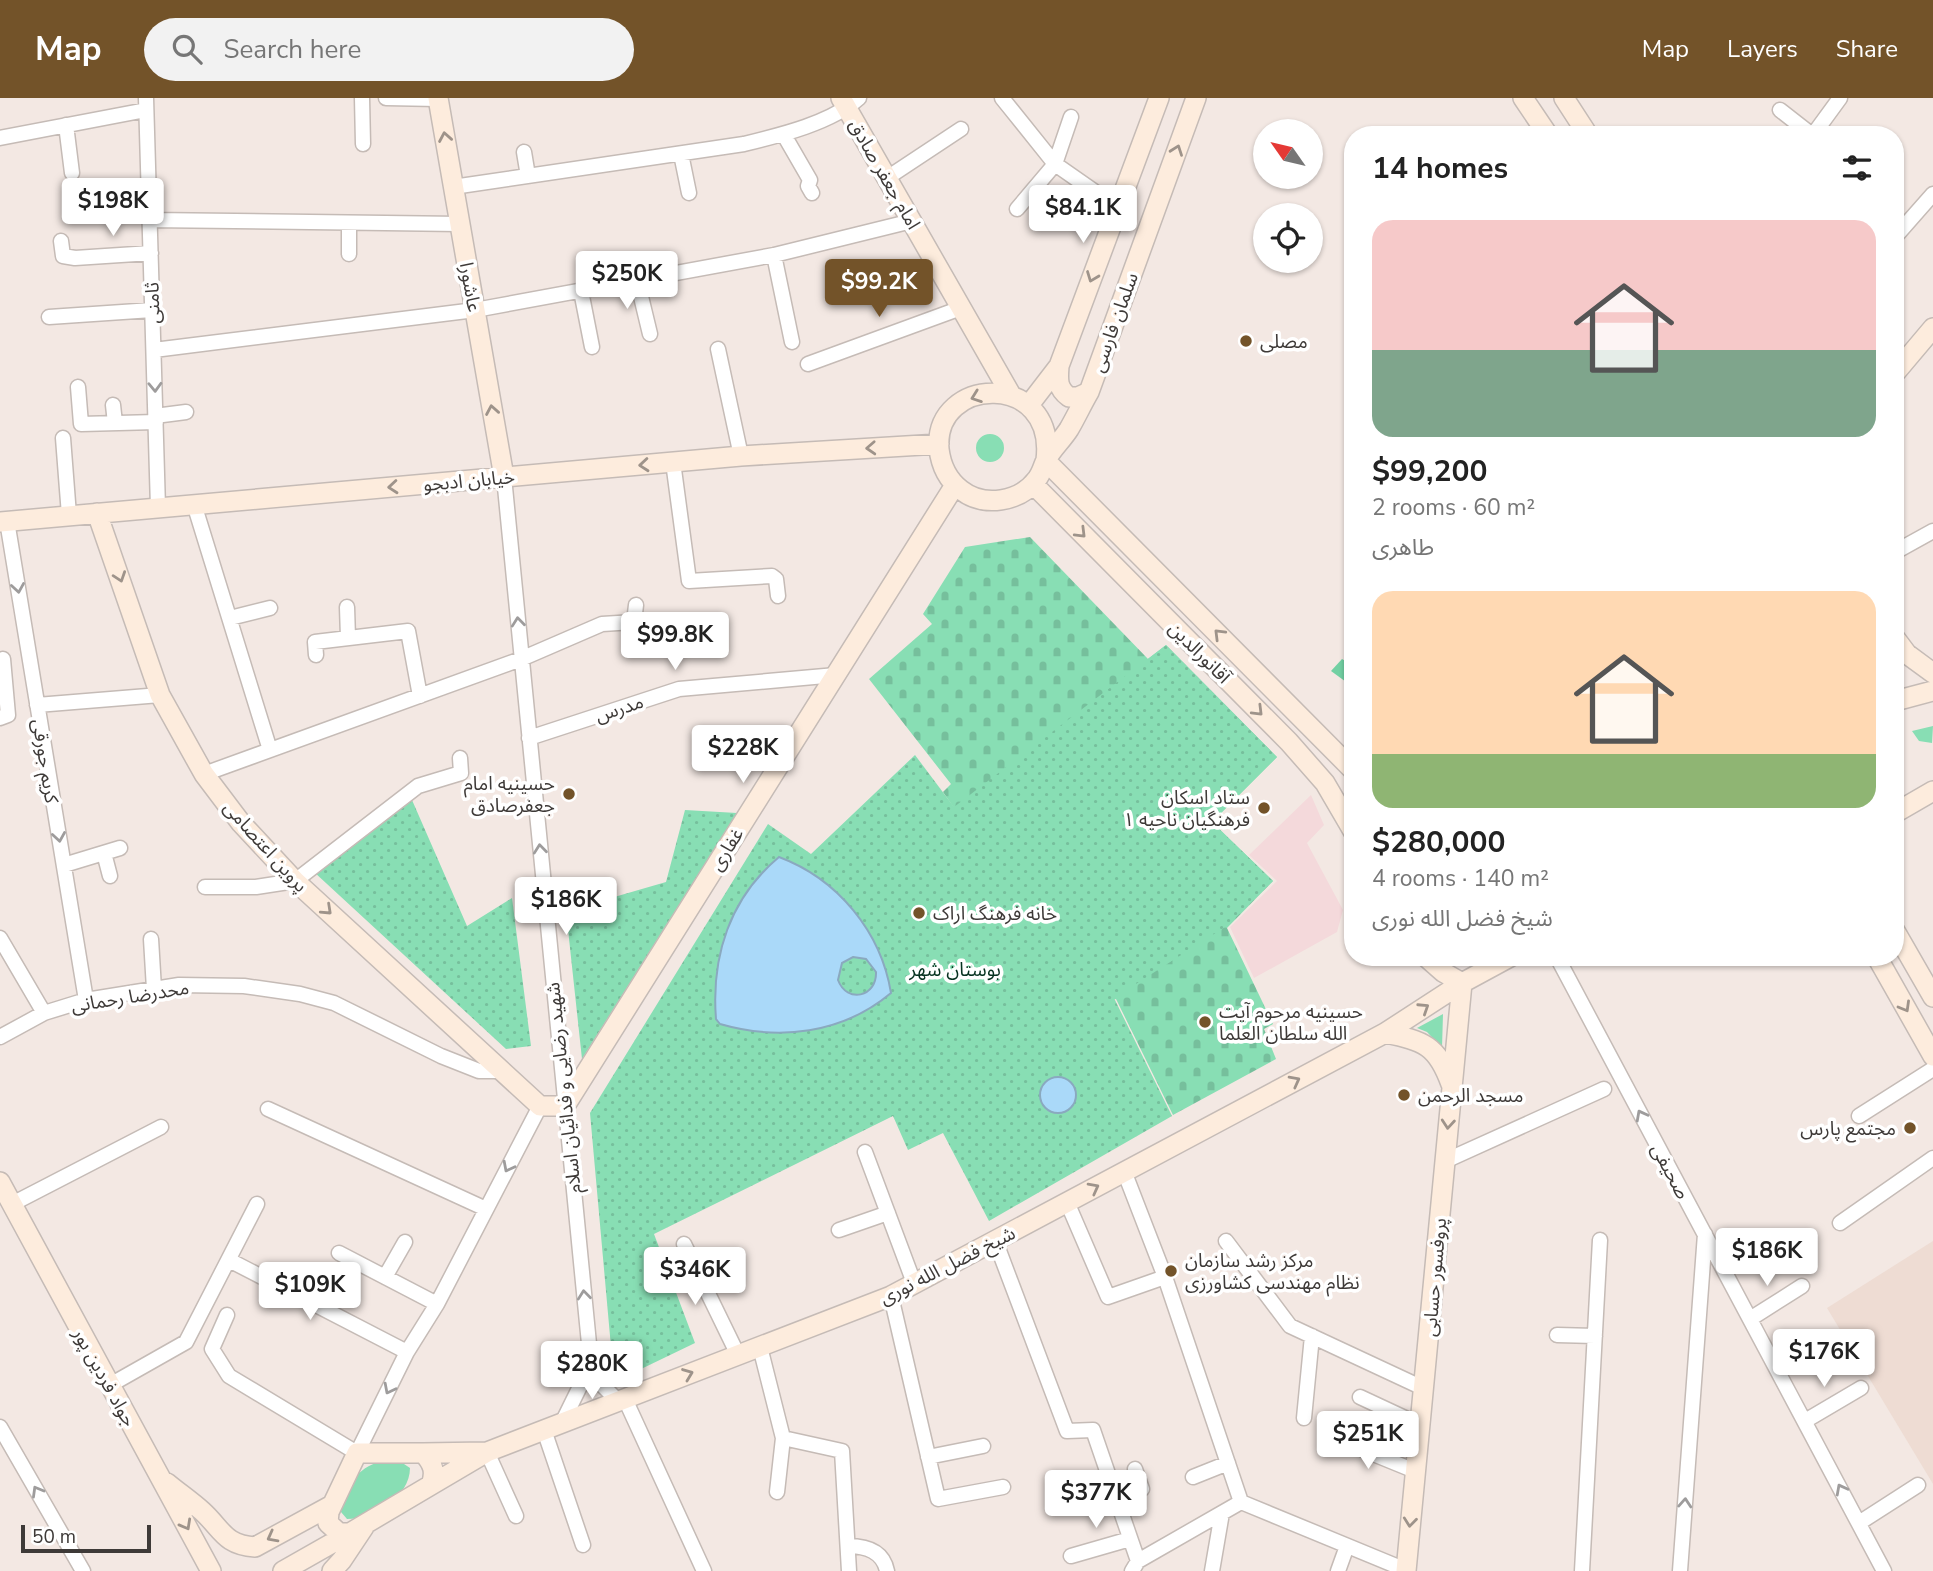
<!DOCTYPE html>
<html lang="en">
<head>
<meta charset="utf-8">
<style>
	:root { --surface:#fff; --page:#f2f2f2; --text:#222; --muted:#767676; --accent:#735329 }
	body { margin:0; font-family:"Nunito Sans","Noto Sans Arabic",sans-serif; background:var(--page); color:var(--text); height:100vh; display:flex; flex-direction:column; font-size:26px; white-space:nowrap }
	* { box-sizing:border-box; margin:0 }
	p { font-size:23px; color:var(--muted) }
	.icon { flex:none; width:38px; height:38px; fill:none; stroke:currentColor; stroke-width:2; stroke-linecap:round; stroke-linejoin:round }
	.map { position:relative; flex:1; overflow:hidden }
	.panel { position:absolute; left:1344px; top:28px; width:560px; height:840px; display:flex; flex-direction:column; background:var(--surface); border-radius:28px; box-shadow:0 2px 5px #0004 }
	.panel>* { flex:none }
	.needle { width:46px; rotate:304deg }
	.fabs { position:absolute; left:1253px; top:21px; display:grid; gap:14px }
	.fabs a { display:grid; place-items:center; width:70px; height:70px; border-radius:50%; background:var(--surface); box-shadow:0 2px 5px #0004; font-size:35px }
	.scale { position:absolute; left:21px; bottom:18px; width:130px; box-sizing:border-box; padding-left:7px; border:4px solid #3e3a38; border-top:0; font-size:19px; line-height:24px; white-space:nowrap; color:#3e3a38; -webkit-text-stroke:5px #fff; paint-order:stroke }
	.price { position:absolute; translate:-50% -60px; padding:0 16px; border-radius:7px; background:#fff; color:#222; font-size:23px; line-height:46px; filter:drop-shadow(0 2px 4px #0008) }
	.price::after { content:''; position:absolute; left:50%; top:42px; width:21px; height:16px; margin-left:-10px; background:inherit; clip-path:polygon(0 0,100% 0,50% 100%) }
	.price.selected { background:var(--accent); color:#fff }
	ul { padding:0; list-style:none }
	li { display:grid; align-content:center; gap:14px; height:371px; padding:0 28px }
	li span { display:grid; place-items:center; height:217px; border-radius:21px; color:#555 }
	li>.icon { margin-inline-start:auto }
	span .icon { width:126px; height:126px; fill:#fffc; stroke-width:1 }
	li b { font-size:30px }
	h2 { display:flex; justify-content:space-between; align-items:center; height:84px; padding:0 28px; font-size:30px }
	header { display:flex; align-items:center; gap:42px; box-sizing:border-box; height:98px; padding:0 35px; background:var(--accent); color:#fff }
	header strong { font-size:33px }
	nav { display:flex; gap:38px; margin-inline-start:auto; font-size:24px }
	.search { width:490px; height:63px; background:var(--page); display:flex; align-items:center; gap:18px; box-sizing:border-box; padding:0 24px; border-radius:38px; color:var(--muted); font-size:26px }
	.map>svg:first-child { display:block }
	.built { fill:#eedcd3 }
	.education { fill:#f4d9db }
	.green { fill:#88deb4 }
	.forest { fill:url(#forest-firs) }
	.cemetery { fill:url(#cemetery-stones) }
	.park { fill:url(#park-dots) }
	.water { fill:#aad9f9; stroke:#8aa9bf; stroke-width:2; fill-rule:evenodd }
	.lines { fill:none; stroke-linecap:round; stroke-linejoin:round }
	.street-casing { stroke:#c5bbb6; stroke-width:17 }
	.secondary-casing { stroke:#c5bbb6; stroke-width:22 }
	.street { stroke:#fff; stroke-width:14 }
	.secondary { stroke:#fdecdd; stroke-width:19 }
	.oneway { stroke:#9e938a }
	.oneway2 { stroke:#9e9c9c }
	.poi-dot { fill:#735329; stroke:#fff; stroke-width:2.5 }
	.labels { text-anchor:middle; stroke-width:7; stroke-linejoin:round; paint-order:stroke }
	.street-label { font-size:19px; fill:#3e3a38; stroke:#fff }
	.poi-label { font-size:19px; fill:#3e3a38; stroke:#fff; text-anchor:start }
	.park-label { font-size:19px; fill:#063220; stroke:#fff }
</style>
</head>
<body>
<header>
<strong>Map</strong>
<div class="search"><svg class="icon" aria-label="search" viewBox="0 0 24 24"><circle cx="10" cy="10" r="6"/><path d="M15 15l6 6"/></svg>Search here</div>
<nav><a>Map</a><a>Layers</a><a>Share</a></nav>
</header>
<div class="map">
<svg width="1933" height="1473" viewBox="0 0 1933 1473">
	<defs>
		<pattern id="forest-firs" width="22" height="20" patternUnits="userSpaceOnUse" patternTransform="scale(1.75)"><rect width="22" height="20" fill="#72d0a3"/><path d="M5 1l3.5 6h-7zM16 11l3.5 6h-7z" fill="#5faa86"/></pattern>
		<pattern id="cemetery-stones" width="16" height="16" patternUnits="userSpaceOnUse" patternTransform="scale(1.75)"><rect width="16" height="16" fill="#88deb4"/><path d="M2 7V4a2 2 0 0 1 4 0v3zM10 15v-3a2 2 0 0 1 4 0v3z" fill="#76bf9c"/></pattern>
		<pattern id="park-dots" width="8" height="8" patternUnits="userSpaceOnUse" patternTransform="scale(1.75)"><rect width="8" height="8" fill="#88deb4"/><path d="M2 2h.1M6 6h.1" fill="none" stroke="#76bf9c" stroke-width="1.8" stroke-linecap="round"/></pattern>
	</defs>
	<rect width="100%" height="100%" fill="#f3e8e3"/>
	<path class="built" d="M1933,1143V1386L1827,1210Z"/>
	<path class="education" d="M1311,697L1324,727L1307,745L1343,812L1337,834L1254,880L1230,829L1277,783L1249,757Z"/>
	<path class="green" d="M976 350a14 14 0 1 1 28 0a14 14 0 1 1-28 0Z
		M1933,628L1932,645L1919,643L1912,633Z
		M1443,916L1442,950L1427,934L1417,930Z
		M376,1365L404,1366L410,1370C410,1399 373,1421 347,1421L341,1414C343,1393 355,1372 376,1365Z"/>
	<path class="forest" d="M1342,561L1353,567V589L1331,573Z"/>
	<path class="cemetery" d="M1030,439L1148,561L1166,547L1277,659L1212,724L1273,783L1227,830L1273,926L1264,931L1276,961L1173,1017L1116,901L1058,919L969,699L954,710L943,694L951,686L869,581L932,526L923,516L965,449Z"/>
	<path class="park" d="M1166,547L1277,659L1212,724L1273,783L1228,827L1114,900L1172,1018L989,1123L943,1035L908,1052L893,1018L654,1136L695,1245L639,1272L621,1263L611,1249L590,1015L768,726L811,756L915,657L954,709Z
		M412,702L467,828L512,800L531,948L506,951L314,774Z
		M685,712L737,715L582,961L566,813L666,784Z"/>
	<path class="water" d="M779,759C838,781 881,834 891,895C842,936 779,943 720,926L716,921C711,858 730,800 779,759ZM853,859L866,861L876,874C877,899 847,906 838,882L842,865Z
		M1040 997a18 18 0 1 1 36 0a18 18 0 1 1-36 0Z"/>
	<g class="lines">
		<defs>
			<path id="street" d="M146,0L158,410
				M362,0L363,46
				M386,0L438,1
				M1002,0L1055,66L1118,110
				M1780,12L1812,37
				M66,27L72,75
				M784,37L810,82L808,88L812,95
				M1813,37L1840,0
				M0,40L146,12
				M524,54L528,78
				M681,56L689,95
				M887,80L961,31
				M453,89L744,46C781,37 831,25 859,0
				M1017,111L1055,66L1071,19
				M150,122L460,126
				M349,125V156
				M1895,139L1933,96
				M61,143L63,158L75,160L151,155
				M774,157L792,244
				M637,182L650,236
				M581,193L592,249
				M49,219L152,212
				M718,251L741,358
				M154,252L475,212L774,157L912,123
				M808,266L961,210
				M78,289L81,326L156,324
				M113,307L115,325
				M155,318L186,314
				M63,340L69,417
				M673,364L689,483L772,478L776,481L778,498
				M504,379L591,1266L595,1280L618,1303
				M194,406L270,652
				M7,423L86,902
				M1895,454L1933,433
				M347,509L348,540
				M230,520L270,510
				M316,557L315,544L408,533L420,598
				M37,607L160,597
				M0,620L8,617L3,561
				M529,640L679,591L836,577
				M204,676L521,561L602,526L634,524L636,507
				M104,755L110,778
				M64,767L120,750
				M205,789H256L295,783L418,688L461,675L460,660
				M0,840L44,915
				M151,841L154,891
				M1557,859L1884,1473
				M0,939L44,915L86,902L179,887L244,888L300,896L334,905L441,958L479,973H502
				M268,1011L486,1111
				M1859,1018L1933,971
				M865,1054L914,1185
				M1445,1063L1604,991
				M1124,1073L1165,1179L1241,1404
				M1067,1104L1108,1199L1165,1179
				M12,1106L161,1029
				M1840,1125L1933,1060
				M839,1132L888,1115
				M995,1142L1067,1333L1093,1332L1138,1463
				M1226,1143L1290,1228L1423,1290
				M684,1146L738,1257
				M339,1155L437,1206
				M229,1162L407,1254
				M385,1179L405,1144
				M891,1198L938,1401L1003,1389
				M227,1217L212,1251L229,1278L357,1355L407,1254L437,1206L540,1008
				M1750,1221L1802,1188
				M1557,1237L1595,1238
				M760,1249L783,1340L842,1353L849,1473
				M110,1287L186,1244L257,1106
				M1360,1299L1420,1327
				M625,1301L704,1473
				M1304,1320L1312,1238
				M1805,1323L1861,1290
				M562,1325L591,1266
				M0,1329L83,1473
				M544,1332L583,1447
				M1334,1340L1415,1373
				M487,1354L516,1418
				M928,1359L983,1348
				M1193,1379L1228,1365
				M777,1394L783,1340
				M1117,1403L1142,1391L1135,1371
				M1859,1425L1918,1387
				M848,1448C866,1448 883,1453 887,1473
				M1071,1458L1130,1441
				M1132,1473L1138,1463L1241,1404L1406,1472
				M1212,1473L1222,1415
				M1338,1473L1347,1448
				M1582,1473L1600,1142
				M1680,1473L1705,1136"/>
			<path id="secondary" d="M438,0L504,379
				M841,0L1011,297
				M1523,0L1548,37
				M1564,0L1588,37
				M1059,268C1058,282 1057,290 1069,299H1078L1089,294
				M1895,275L1933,230
				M1029,307L1059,268L1159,0
				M1046,362C1057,273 933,277 939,351C941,368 948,382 961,392C984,410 1020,404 1037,381C1042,375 1043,368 1046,362C1052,351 1062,342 1069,331C1076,319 1082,306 1089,294L1196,0
				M1046,363L1353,672
				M1033,386L1289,644L1325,685L1353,733
				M97,415L160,597L204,676L241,725L295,783L540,1008H565L955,387
				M0,424L741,358L939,346
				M1895,540L1907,556L1933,575
				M1895,603L1933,593
				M1895,715L1933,693
				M1895,833L1933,899
				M1426,859L1443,874L1462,885
				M1877,859L1933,958
				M1385,935C1424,943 1437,947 1451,986
				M0,1084L211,1473
				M357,1355H423C433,1365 436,1374 431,1387L350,1435H339L328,1425L329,1414Z
				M423,1355L486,1354
				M167,1385C179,1395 191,1403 202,1413C222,1431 224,1447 255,1449L332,1407
				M431,1387L487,1354L891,1198L1385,935L1462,885L1510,859
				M283,1473L350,1435
				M332,1473L342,1462L364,1429
				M1406,1473L1462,885"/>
		</defs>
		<use href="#street" class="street-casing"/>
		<use href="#secondary" class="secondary-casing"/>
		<use href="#street" class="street"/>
		<use href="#secondary" class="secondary"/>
	</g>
	<defs><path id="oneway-chevron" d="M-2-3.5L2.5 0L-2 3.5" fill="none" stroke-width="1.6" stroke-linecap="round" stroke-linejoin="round" transform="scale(1.75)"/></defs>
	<g class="oneway">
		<use href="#oneway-chevron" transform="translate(445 39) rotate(-100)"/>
		<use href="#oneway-chevron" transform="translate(1177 52) rotate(-70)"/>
		<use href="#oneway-chevron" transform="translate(1092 179) rotate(111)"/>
		<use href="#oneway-chevron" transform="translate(976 299) rotate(160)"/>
		<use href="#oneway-chevron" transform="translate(492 312) rotate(-100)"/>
		<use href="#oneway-chevron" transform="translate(871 350) rotate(177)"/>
		<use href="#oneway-chevron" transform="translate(644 367) rotate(175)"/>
		<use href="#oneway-chevron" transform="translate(393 389) rotate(175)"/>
		<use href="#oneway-chevron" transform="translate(1081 435) rotate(45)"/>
		<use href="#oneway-chevron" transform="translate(120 479) rotate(71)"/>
		<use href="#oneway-chevron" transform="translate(1219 536) rotate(-135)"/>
		<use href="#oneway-chevron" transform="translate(1258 613) rotate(45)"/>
		<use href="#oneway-chevron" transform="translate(327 812) rotate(43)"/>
		<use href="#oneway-chevron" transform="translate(1905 909) rotate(60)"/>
		<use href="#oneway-chevron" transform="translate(1424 910) rotate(-33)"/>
		<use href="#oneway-chevron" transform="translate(1295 983) rotate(-28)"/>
		<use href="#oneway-chevron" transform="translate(1448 1026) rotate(95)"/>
		<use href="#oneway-chevron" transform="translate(1094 1090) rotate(-28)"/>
		<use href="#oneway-chevron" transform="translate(688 1276) rotate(-21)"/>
		<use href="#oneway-chevron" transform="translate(1410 1424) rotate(96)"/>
		<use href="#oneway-chevron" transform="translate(186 1427) rotate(61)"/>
		<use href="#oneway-chevron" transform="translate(272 1439) rotate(152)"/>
	</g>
	<g class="oneway2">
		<use href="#oneway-chevron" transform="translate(155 289) rotate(88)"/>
		<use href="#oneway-chevron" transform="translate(18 490) rotate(81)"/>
		<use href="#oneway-chevron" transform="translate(518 524) rotate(-96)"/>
		<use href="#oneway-chevron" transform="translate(59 739) rotate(81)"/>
		<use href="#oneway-chevron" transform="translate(540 751) rotate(-96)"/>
		<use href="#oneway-chevron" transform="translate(1641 1017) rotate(-118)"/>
		<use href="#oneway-chevron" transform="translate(508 1069) rotate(117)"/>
		<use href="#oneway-chevron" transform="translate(584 1197) rotate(-96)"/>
		<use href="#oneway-chevron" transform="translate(389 1291) rotate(117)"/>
		<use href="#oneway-chevron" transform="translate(1841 1391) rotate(-118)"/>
		<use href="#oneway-chevron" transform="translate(37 1393) rotate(-120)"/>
		<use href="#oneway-chevron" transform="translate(1685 1405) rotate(-86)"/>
	</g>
	<g class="poi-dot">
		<circle cx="1246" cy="243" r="7"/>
		<circle cx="569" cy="696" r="7"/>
		<circle cx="1264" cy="710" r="7"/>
		<circle cx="919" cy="815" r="7"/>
		<circle cx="1205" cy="924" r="7"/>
		<circle cx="1404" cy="997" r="7"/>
		<circle cx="1910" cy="1030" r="7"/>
		<circle cx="1171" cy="1173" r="7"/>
	</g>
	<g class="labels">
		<g class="street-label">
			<text transform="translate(885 76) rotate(60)" y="7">امام جعفر صادق</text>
			<text transform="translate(471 189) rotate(80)" y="7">عاشورا</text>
			<text transform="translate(152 205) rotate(-92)" y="7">ثامنی</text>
			<text transform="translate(1114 224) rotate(-70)" y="7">سلمان فارسی</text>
			<text transform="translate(469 382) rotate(-5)" y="7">خیابان ادبجو</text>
			<text transform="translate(1200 554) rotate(45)" y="7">آقانورالدین</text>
			<text transform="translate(619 610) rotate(-18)" y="7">مدرس</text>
			<text transform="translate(46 663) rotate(81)" y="7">کریم جورقی</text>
			<text transform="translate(266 748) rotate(48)" y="7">پروین اعتصامی</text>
			<text transform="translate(726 751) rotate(-58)" y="7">غفاری</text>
			<text transform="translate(130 898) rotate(-9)" y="7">محدرضا رحمانی</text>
			<text transform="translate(563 990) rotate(-96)" y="7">شهید رضایی و فدائیان اسلام</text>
			<text transform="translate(1671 1073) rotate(62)" y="7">صحیفی</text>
			<text transform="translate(947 1167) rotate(-27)" y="7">شیخ فضل الله نوری</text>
			<text transform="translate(1434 1179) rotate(-85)" y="7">پروفسور حسابی</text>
			<text transform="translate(105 1279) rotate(61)" y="7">جواد فردین پور</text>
		</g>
		<g class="poi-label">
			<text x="1260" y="250">مصلی</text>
			<text x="555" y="692" text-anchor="end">حسینیه امام<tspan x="555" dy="22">جعفرصادق</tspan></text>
			<text x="1250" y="706" text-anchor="end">ستاد اسکان<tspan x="1250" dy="22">فرهنگیان ناحیه ۱</tspan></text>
			<text x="933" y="822">خانه فرهنگ اراک</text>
			<text x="1219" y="920">حسینیه مرحوم آیت<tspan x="1219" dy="22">الله سلطان العلما</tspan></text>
			<text x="1418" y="1004">مسجد الرحمن</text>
			<text x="1896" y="1037" text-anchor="end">مجتمع پارس</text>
			<text x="1185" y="1169">مرکز رشد سازمان<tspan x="1185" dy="22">نظام مهندسی کشاورزی</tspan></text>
		</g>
		<g class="park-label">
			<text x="955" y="878">بوستان شهر</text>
		</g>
	</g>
</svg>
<div class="fabs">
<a><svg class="needle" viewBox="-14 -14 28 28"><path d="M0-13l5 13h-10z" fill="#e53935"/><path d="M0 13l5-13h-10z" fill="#767676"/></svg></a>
<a><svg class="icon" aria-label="locate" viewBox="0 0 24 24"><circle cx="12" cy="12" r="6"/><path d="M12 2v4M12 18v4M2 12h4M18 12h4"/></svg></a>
</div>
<div class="scale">50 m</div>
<b class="price" style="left:113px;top:140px">$198K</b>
<b class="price" style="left:1083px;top:147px">$84.1K</b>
<b class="price" style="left:627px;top:213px">$250K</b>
<b class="price selected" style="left:879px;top:221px">$99.2K</b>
<b class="price" style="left:675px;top:574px">$99.8K</b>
<b class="price" style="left:743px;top:687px">$228K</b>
<b class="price" style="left:566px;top:839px">$186K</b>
<b class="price" style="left:1767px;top:1190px">$186K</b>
<b class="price" style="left:695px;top:1209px">$346K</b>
<b class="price" style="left:310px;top:1224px">$109K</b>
<b class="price" style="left:1824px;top:1291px">$176K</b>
<b class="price" style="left:592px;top:1303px">$280K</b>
<b class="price" style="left:1368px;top:1373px">$251K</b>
<b class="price" style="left:1096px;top:1432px">$377K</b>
<section class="panel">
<h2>14 homes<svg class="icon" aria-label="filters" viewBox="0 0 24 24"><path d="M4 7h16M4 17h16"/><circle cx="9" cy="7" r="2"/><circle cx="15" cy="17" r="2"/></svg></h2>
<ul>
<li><span style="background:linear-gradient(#f6c9c9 60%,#7fa58c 0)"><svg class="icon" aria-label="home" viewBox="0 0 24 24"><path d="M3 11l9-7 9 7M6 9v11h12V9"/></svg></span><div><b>$99,200</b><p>2 rooms · 60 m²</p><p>طاهری</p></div></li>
<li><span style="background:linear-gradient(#ffd9b3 75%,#8fb573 0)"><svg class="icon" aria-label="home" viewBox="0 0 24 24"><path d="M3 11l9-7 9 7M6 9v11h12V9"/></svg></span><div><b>$280,000</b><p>4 rooms · 140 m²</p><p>شیخ فضل الله نوری</p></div></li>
</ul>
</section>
</div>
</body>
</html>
